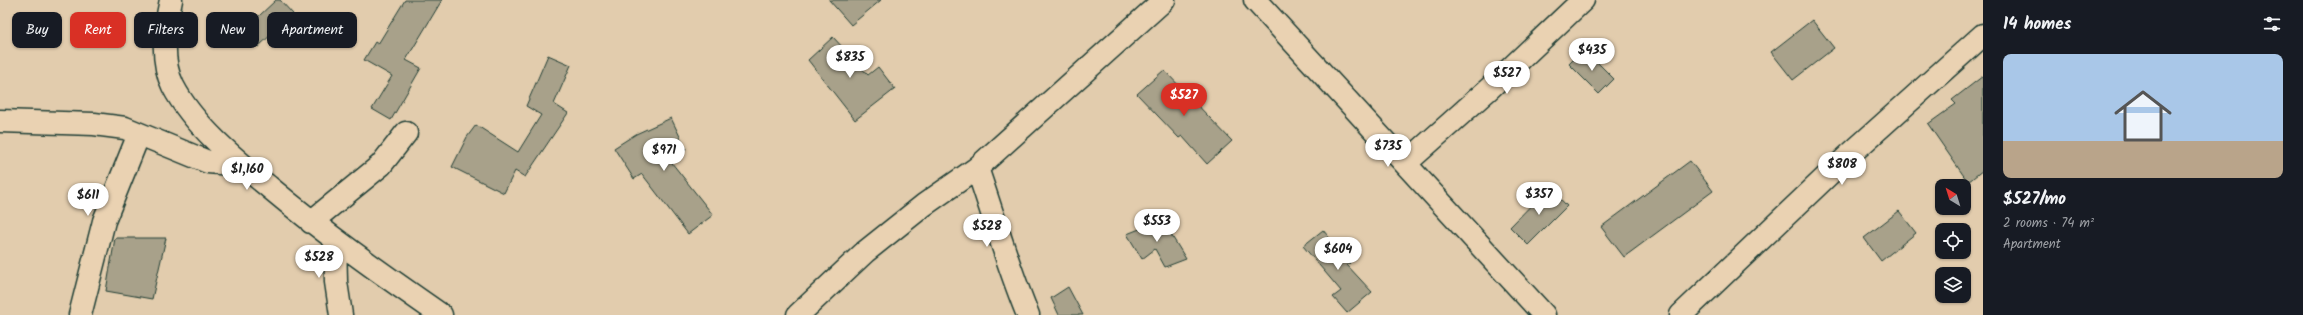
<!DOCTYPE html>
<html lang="en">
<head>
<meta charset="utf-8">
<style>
	:root { --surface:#171b24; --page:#242831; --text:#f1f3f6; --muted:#9ea1a6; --accent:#d93025 }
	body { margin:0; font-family:Kalam,sans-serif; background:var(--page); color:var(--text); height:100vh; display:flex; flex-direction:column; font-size:15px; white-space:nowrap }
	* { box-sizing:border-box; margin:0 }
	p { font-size:13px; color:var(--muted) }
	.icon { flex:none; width:22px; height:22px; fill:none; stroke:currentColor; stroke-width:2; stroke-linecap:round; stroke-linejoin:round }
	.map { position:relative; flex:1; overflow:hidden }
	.side { display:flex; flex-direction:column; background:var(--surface); width:320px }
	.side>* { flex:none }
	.guide { position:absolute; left:12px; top:12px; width:380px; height:36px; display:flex; gap:8px }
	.needle { width:26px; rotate:322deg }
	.tools { position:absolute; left:1935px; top:179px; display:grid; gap:8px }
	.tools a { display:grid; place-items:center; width:36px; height:36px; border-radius:8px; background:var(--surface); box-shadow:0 1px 3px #0004; font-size:20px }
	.price { position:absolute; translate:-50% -34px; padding:0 9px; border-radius:14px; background:#fff; color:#222; font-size:13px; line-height:26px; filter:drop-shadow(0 1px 2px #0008) }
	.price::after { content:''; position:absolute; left:50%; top:24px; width:12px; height:9px; margin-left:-6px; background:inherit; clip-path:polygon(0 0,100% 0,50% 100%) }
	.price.active { background:var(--accent); color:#fff }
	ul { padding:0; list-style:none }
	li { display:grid; align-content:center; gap:8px; height:212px; padding:0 20px }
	li span { display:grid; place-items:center; height:124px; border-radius:8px; color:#555 }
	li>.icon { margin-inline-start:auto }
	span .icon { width:72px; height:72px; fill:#fffc; stroke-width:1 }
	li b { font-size:17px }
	h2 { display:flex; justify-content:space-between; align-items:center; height:48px; padding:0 20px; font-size:17px }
	.pill { padding:0 14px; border-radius:8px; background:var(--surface); box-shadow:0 1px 3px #0004; font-size:14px; line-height:36px }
	.pill.active { background:var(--accent); color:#fff }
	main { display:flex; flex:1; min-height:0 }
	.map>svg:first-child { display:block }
	.building { fill:#a8a18a; stroke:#1f3d34 }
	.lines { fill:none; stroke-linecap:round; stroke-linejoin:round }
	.minor-casing { stroke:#1f3d34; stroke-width:25 }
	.minor { stroke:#ead2b2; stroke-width:22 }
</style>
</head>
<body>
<main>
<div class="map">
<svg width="1983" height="315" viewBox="0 0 1983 315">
	<rect width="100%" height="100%" fill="#e2ccad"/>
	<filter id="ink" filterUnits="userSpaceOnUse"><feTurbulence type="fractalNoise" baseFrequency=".025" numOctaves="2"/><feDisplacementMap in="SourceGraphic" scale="8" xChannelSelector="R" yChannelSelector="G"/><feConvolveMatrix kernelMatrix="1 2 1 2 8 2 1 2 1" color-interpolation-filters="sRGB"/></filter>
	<g filter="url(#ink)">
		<path class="building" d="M276,0H280L293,14L258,47L243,31Z
			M405,0H442L406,60L421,68L391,120L372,109L392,76L364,60L375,42L378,44Z
			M829,0H881L851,25Z
			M1812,20L1834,48L1793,80L1771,52Z
			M833,37L868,75L878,67L895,89L855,120L808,60Z
			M1584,49L1614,79L1599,94L1569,64Z
			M548,55L571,65L554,104L568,113L525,177L515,171L504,193L452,167L467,137L476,125L518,152L541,115L526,106Z
			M1164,70L1232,141L1207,164L1182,136L1179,138L1137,94Z
			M1983,76V170L1968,182L1928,124L1956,104L1952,100Z
			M671,118L686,149L668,158L713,215L688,234L642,174L634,179L614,148L636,134Z
			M1690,161L1713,191L1624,257L1601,227Z
			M1549,187L1567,206L1528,245L1510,227Z
			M1899,211L1916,233L1881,261L1864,238Z
			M1162,220L1186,259L1165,267L1155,249L1142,259L1127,234Z
			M1323,230L1350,263L1347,265L1372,292L1347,313L1333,297L1341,291L1303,246Z
			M115,238H166L152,299L106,291Z
			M1068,287L1083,315H1059L1051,298Z"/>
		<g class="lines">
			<defs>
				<path id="minor" d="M171,0C165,27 160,60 173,86C193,125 236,160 269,187C324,233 382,274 441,315
					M1255,0L1544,315
					M0,121L94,124L125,128L208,162L242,165
					M1406,163L1491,87L1583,0
					M977,168C994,217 1008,267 1028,315
					M311,222L381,165L406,133
					M335,240L336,282L341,315
					M80,315L104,221L139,134
					M798,315L865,252L924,205L977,168L1164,0
					M1681,315L1846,158L1983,35"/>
			</defs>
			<use href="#minor" class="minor-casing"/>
			<use href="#minor" class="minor"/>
		</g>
	</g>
</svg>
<div class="tools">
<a><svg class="needle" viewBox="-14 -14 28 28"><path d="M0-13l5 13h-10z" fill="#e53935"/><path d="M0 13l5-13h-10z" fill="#9ea1a6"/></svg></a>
<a><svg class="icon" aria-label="locate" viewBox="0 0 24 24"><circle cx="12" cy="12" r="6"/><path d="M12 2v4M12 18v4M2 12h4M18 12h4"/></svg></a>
<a><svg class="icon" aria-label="layers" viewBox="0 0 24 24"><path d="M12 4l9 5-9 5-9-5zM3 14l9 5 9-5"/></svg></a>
</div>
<b class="price" style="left:1592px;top:72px">$435</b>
<b class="price" style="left:850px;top:79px">$835</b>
<b class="price" style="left:1507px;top:95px">$527</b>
<b class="price active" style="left:1184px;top:117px">$527</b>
<b class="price" style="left:1388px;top:168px">$735</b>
<b class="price" style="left:664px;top:172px">$971</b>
<b class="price" style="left:1842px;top:186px">$808</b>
<b class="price" style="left:247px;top:191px">$1,160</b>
<b class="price" style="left:1539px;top:216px">$357</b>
<b class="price" style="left:88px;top:217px">$611</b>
<b class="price" style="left:1157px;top:243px">$553</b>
<b class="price" style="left:987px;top:248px">$528</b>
<b class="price" style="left:1338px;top:271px">$604</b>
<b class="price" style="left:319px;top:279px">$528</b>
<div class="guide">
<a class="pill">Buy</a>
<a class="pill active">Rent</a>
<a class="pill">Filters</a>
<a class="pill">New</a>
<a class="pill">Apartment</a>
</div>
</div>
<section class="side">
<h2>14 homes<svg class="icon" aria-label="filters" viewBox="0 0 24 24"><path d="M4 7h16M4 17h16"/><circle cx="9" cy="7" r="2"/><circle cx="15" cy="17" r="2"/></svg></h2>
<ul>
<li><span style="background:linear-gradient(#a9c7e8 70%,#b9a48a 0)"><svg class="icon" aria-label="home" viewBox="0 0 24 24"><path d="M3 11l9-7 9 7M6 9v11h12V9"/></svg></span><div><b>$527/mo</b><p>2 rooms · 74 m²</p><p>Apartment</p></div></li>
</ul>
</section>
</main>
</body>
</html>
